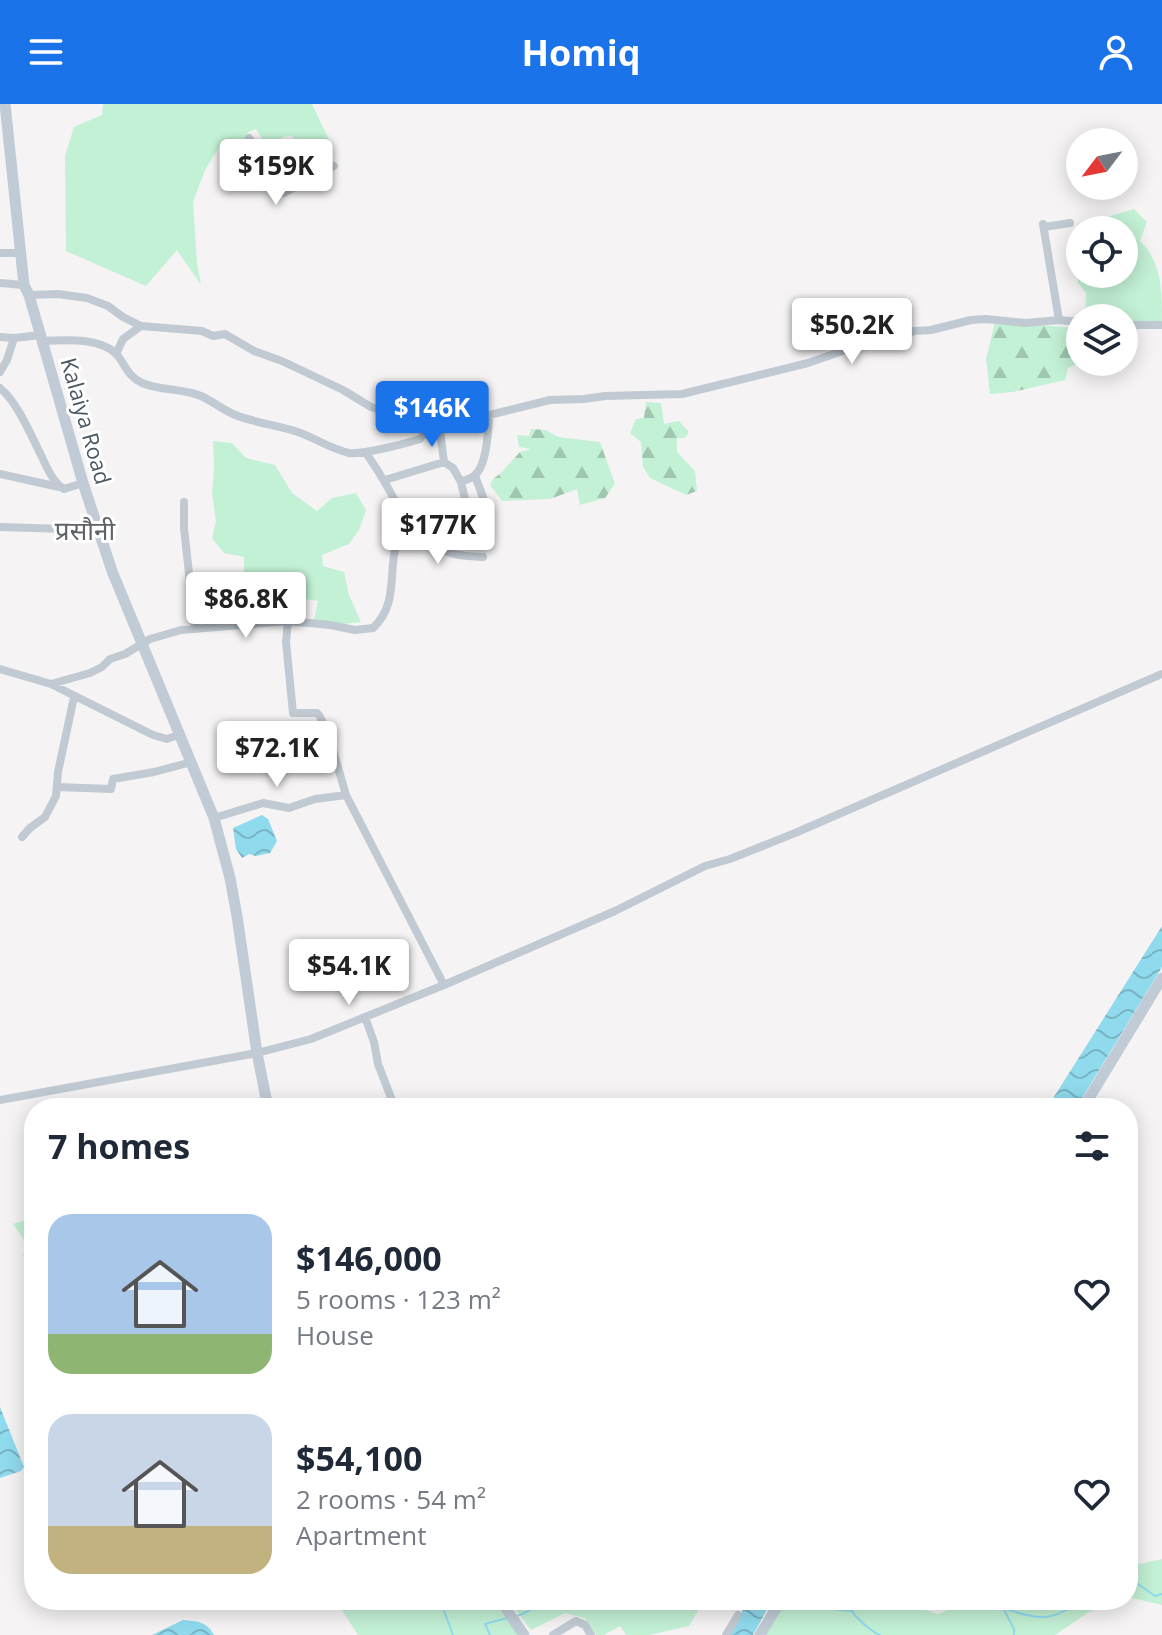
<!DOCTYPE html>
<html lang="en">
<head>
<meta charset="utf-8">
<style>
	:root { --surface:#fff; --page:#f2f2f3; --text:#1f2937; --muted:#747a83; --accent:#1a73e8 }
	body { margin:0; font-family:"Open Sans","Noto Sans Devanagari",sans-serif; background:var(--page); color:var(--text); height:100vh; display:flex; flex-direction:column; font-size:30px; white-space:nowrap }
	* { box-sizing:border-box; margin:0 }
	p { font-size:26px; color:var(--muted) }
	.icon { flex:none; width:44px; height:44px; fill:none; stroke:currentColor; stroke-width:2; stroke-linecap:round; stroke-linejoin:round }
	.map { position:relative; flex:1; overflow:hidden }
	.details { position:absolute; left:24px; top:994px; width:1114px; height:512px; display:flex; flex-direction:column; background:var(--surface); border-radius:32px; box-shadow:0 4px 20px #0003 }
	.details>* { flex:none }
	.needle { width:52px; rotate:238deg }
	.tools { position:absolute; left:1066px; top:24px; display:grid; gap:16px }
	.tools a { display:grid; place-items:center; width:72px; height:72px; border-radius:50%; background:var(--surface); box-shadow:0 4px 20px #0003; font-size:40px }
	.price { position:absolute; translate:-50% -68px; padding:0 18px; border-radius:8px; background:#fff; color:#222; font-size:26px; line-height:52px; filter:drop-shadow(0 2px 4px #0008) }
	.price::after { content:''; position:absolute; left:50%; top:48px; width:24px; height:18px; margin-left:-12px; background:inherit; clip-path:polygon(0 0,100% 0,50% 100%) }
	.price.on { background:var(--accent); color:#fff }
	ul { padding:0; list-style:none }
	li { display:flex; align-items:center; gap:24px; height:200px; padding:0 24px }
	li span { display:grid; place-items:center; flex:none; width:224px; height:160px; border-radius:24px; color:#555 }
	li>.icon { margin-inline-start:auto }
	span .icon { width:96px; height:96px; fill:#fffc; stroke-width:1 }
	li b { font-size:34px }
	h2 { display:flex; justify-content:space-between; align-items:center; height:96px; padding:0 24px; font-size:34px }
	header { display:flex; justify-content:space-between; align-items:center; height:104px; padding:0 24px; background:var(--accent); color:#fff; font-size:36px; font-weight:700 }
	.map>svg:first-child { display:block }
	.grass { fill:#c3f1d5; fill-rule:evenodd }
	.forest { fill:url(#forest-firs) }
	.water { fill:url(#water-waves) }
	.lines { fill:none; stroke-linecap:round; stroke-linejoin:round }
	.stream { stroke:#90daee; stroke-width:2 }
	.street { stroke:#c1cad2; stroke-width:8 }
	.secondary { stroke:#c1cbd6; stroke-width:11 }
	.labels { text-anchor:middle; stroke-width:6; stroke-linejoin:round; paint-order:stroke }
	.street-label { font-size:22px; fill:#4a5661; stroke:#fff }
	.quarter-label { font-size:26px; fill:#5f6368; stroke:#fff }
</style>
</head>
<body>
<header><svg class="icon" aria-label="menu" viewBox="0 0 24 24"><path d="M4 6h16M4 12h16M4 18h16"/></svg>Homiq<svg class="icon" aria-label="person" viewBox="0 0 24 24"><circle cx="12" cy="8" r="4"/><path d="M4 21q1-7 8-7t8 7"/></svg></header>
<div class="map">
<svg width="1162" height="1531" viewBox="0 0 1162 1531">
	<defs>
		<pattern id="forest-firs" width="22" height="20" patternUnits="userSpaceOnUse" patternTransform="scale(2)"><rect width="22" height="20" fill="#c3f1d5"/><path d="M5 1l3.5 6h-7zM16 11l3.5 6h-7z" fill="#a0c6b0"/></pattern>
		<pattern id="water-waves" width="16" height="10" patternUnits="userSpaceOnUse" patternTransform="scale(2)"><rect width="16" height="10" fill="#90daee"/><path d="M0 5q4-4 8 0t8 0" fill="none" stroke="#78b4c4"/></pattern>
	</defs>
	<rect width="100%" height="100%" fill="#f5f3f3"/>
	<path class="grass" d="M103,0H312L332,42L306,53L292,32L283,33L268,43L256,25L248,28L240,50L220,42L205,66L193,98L197,159L201,181L177,146L146,182L66,147L65,52L74,23L102,11Z
		M1134,105L1147,118L1140,137C1162,159 1162,186 1162,218L1124,217V214H1085L1086,189L1078,179V155L1073,141L1081,121ZM1080,126H1124V170H1080Z
		M213,337L232,339L246,354L275,361L292,389L317,407L332,394L356,389L366,406L359,426L349,440L322,451L323,462L344,468L349,491L361,518L343,520L314,516L318,497L305,495L291,499L268,489L244,467V453L224,449L212,434L216,417L212,389L214,364Z
		M34,1113V1160L23,1152L27,1140L13,1120Z
		M1128,1451L1140,1460L1162,1455V1501L1128,1493Z
		M363,1496H492L519,1531H358L338,1500Z
		M508,1496H704L689,1522L649,1531H626L620,1522L604,1531H596L585,1514L565,1509L531,1526Z
		M785,1496H895L938,1510L973,1496H1120L1089,1508L1055,1531H764Z"/>
	<path class="forest" d="M995,218L1080,224L1081,258L1068,264L1065,276L1013,288L990,290L986,255Z
		M646,298L661,299L664,320L679,317L689,328L685,334H677V348L695,367L697,387L686,391L650,374L643,363L641,338L630,329L636,315L644,314Z
		M531,325L546,326L558,333L600,338L615,380L605,394L580,401L577,385L550,395L502,397L490,381L493,375L501,369L520,348L531,345L519,343L517,331L529,332Z"/>
	<path class="water" d="M262,711L268,715L277,737L270,749L256,752L249,750L242,754L236,745L233,724Z
		M1162,822V863L1076,1004H1047Z
		M0,1303L24,1363L21,1367L0,1374Z
		M748,1496H772L753,1531H730Z
		M183,1516C197,1517 207,1518 214,1531H152Z"/>
	<g class="lines">
		<path class="stream" d="M1128,1476L1138,1480L1155,1492L1162,1490
			M440,1496L453,1531
			M826,1496L834,1505L852,1507C855,1513 873,1529 880,1531
			M517,1512C529,1509 536,1500 549,1496
			M490,1531L485,1520L507,1514
			M1014,1531V1525L1003,1504C1040,1516 1049,1519 1083,1496"/>
		<path class="street" d="M249,34L284,89L334,62
			M1043,120L1059,216
			M1044,123L1070,119
			M0,149H21
			M0,179L24,181
			M29,191L58,190L87,194L108,202L123,213L141,222L202,227L213,232L225,230L254,247L282,257L343,286L371,303L391,310L411,313L477,314L550,296L584,295L605,292L682,290L808,259L860,241L915,227L931,226L971,216L985,215L1026,219L1059,216L1080,218
			M1124,221H1162
			M0,233L14,234
			M42,237C64,236 103,233 118,252C126,263 129,273 142,279C161,287 182,284 201,292C212,297 222,305 233,310C254,319 277,321 298,328C315,334 331,345 349,349C361,351 408,339 420,335L425,328L423,312
			M116,250L123,235L141,222
			M0,268L7,256L14,234L41,231
			M0,284C17,298 30,329 40,349C46,361 52,378 64,385L83,379
			M438,312L444,358
			M0,370L59,383
			M385,376L444,358L453,364L461,378
			M184,398V424L195,524
			M430,403L444,438L443,444L440,446
			M405,420C419,423 425,435 437,443C451,452 467,452 483,453
			M0,423L99,426
			M467,425L478,421L486,401L475,372
			M467,435L465,395L461,378C465,376 470,375 474,372C487,362 488,328 489,312
			M0,565L51,580L153,631L167,635L181,630
			M51,580L90,569L102,563L110,555L125,550L150,535L181,526L288,517L330,521L355,526L373,524C395,503 390,479 394,451C396,440 401,430 405,420C395,393 382,372 366,349
			M57,683L111,685L113,675L154,668L192,658
			M214,714L263,699L289,704L315,695L346,691
			M22,733L30,724L45,713L56,692L58,668L74,593
			M444,881L615,807L705,762L730,755L795,729L1162,570
			M365,913L374,938L378,960L395,1004
			M0,996L257,949L311,935L444,881L346,691L328,629L319,611L317,609H293L286,538L288,517
			M553,1531L576,1517L585,1521L591,1531
			M726,1531L738,1511"/>
		<path class="secondary" d="M5,0L24,181L29,191L83,379L112,467L214,714L230,774L237,812L257,949L268,1004
			M1083,1004L1162,874
			M500,1496L524,1531
			M760,1531L781,1496"/>
	</g>
	<g class="labels">
		<g class="street-label">
			<text transform="translate(86 317) rotate(74)" y="8">Kalaiya Road</text>
		</g>
		<g class="quarter-label">
			<text x="85" y="436">प्रसौनी</text>
		</g>
	</g>
</svg>
<div class="tools">
<a><svg class="needle" viewBox="-14 -14 28 28"><path d="M0-13l5 13h-10z" fill="#e53935"/><path d="M0 13l5-13h-10z" fill="#747a83"/></svg></a>
<a><svg class="icon" aria-label="locate" viewBox="0 0 24 24"><circle cx="12" cy="12" r="6"/><path d="M12 2v4M12 18v4M2 12h4M18 12h4"/></svg></a>
<a><svg class="icon" aria-label="layers" viewBox="0 0 24 24"><path d="M12 4l9 5-9 5-9-5zM3 14l9 5 9-5"/></svg></a>
</div>
<b class="price" style="left:276px;top:103px">$159K</b>
<b class="price" style="left:852px;top:262px">$50.2K</b>
<b class="price on" style="left:432px;top:345px">$146K</b>
<b class="price" style="left:438px;top:462px">$177K</b>
<b class="price" style="left:246px;top:536px">$86.8K</b>
<b class="price" style="left:277px;top:685px">$72.1K</b>
<b class="price" style="left:349px;top:903px">$54.1K</b>
<section class="details">
<h2>7 homes<svg class="icon" aria-label="filters" viewBox="0 0 24 24"><path d="M4 7h16M4 17h16"/><circle cx="9" cy="7" r="2"/><circle cx="15" cy="17" r="2"/></svg></h2>
<ul>
<li><span style="background:linear-gradient(#a9c7e8 75%,#8fb573 0)"><svg class="icon" aria-label="home" viewBox="0 0 24 24"><path d="M3 11l9-7 9 7M6 9v11h12V9"/></svg></span><div><b>$146,000</b><p>5 rooms · 123 m²</p><p>House</p></div><svg class="icon" aria-label="heart" viewBox="0 0 24 24"><path d="M12 20l-8-8c-3-5 5-10 8-4 3-6 11-1 8 4z"/></svg></li>
<li><span style="background:linear-gradient(#c9d6e8 70%,#c2b280 0)"><svg class="icon" aria-label="home" viewBox="0 0 24 24"><path d="M3 11l9-7 9 7M6 9v11h12V9"/></svg></span><div><b>$54,100</b><p>2 rooms · 54 m²</p><p>Apartment</p></div><svg class="icon" aria-label="heart" viewBox="0 0 24 24"><path d="M12 20l-8-8c-3-5 5-10 8-4 3-6 11-1 8 4z"/></svg></li>
</ul>
</section>
</div>
</body>
</html>
